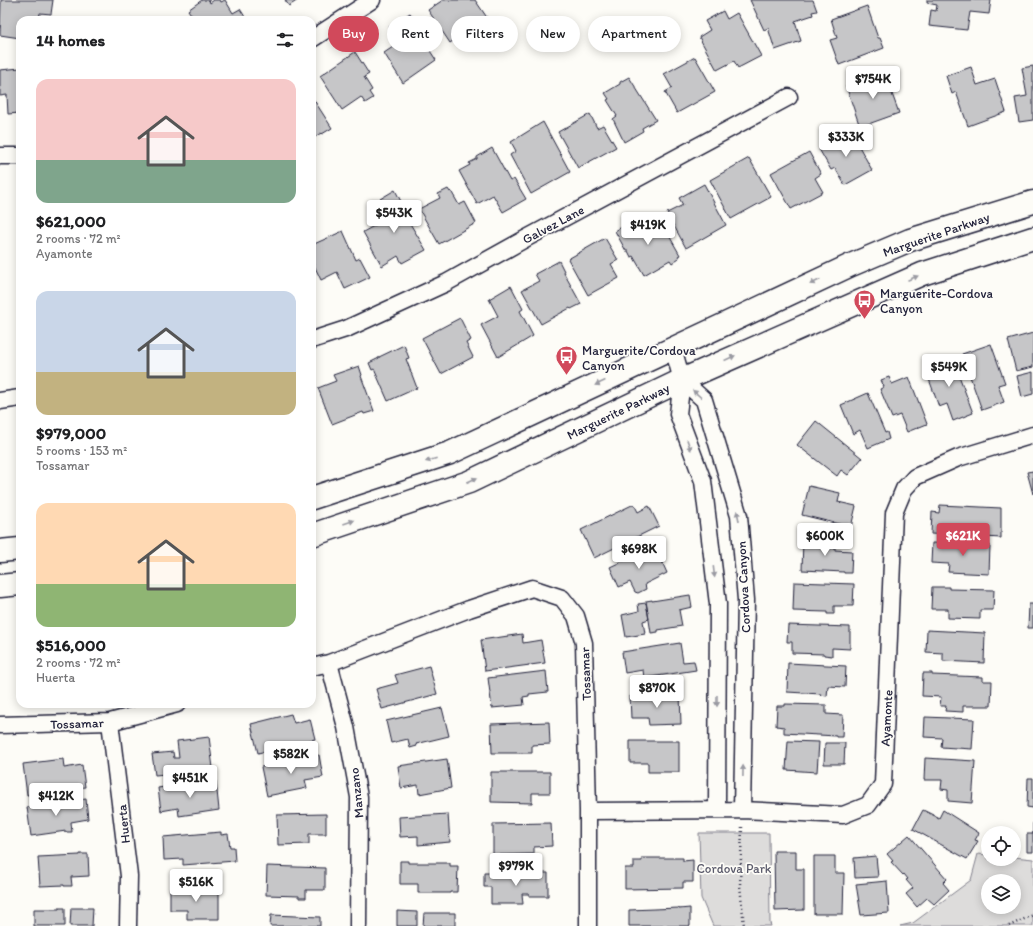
<!DOCTYPE html>
<html lang="en">
<head>
<meta charset="utf-8">
<style>
	:root { --surface:#fff; --page:#f6f6f6; --text:#202124; --muted:#757577; --accent:#d1495b }
	body { margin:0; font-family:Itim,sans-serif; background:var(--page); color:var(--text); height:100vh; display:flex; flex-direction:column; font-size:15px; white-space:nowrap }
	* { box-sizing:border-box; margin:0 }
	p { font-size:13px; color:var(--muted) }
	.icon { flex:none; width:22px; height:22px; fill:none; stroke:currentColor; stroke-width:2; stroke-linecap:round; stroke-linejoin:round }
	.map { position:relative; flex:1; overflow:hidden }
	.drawer { position:absolute; left:16px; top:16px; width:300px; height:692px; display:flex; flex-direction:column; background:var(--surface); border-radius:12px; box-shadow:0 2px 10px #0003 }
	.drawer>* { flex:none }
	.hud { position:absolute; left:328px; top:16px; width:380px; height:36px; display:flex; gap:8px }
	.controls { position:absolute; left:981px; top:826px; display:grid; gap:8px }
	.controls a { display:grid; place-items:center; width:40px; height:40px; border-radius:50%; background:var(--surface); box-shadow:0 2px 10px #0003; font-size:20px }
	.price { position:absolute; translate:-50% -34px; padding:0 9px; border-radius:4px; background:#fff; color:#222; font-size:13px; line-height:26px; filter:drop-shadow(0 1px 2px #0008) }
	.price::after { content:''; position:absolute; left:50%; top:24px; width:12px; height:9px; margin-left:-6px; background:inherit; clip-path:polygon(0 0,100% 0,50% 100%) }
	.price.selected { background:var(--accent); color:#fff }
	ul { padding:0; list-style:none }
	li { display:grid; align-content:center; gap:8px; height:212px; padding:0 20px }
	li span { display:grid; place-items:center; height:124px; border-radius:12px; color:#555 }
	li>.icon { margin-inline-start:auto }
	span .icon { width:72px; height:72px; fill:#fffc; stroke-width:1 }
	li b { font-size:17px }
	h2 { display:flex; justify-content:space-between; align-items:center; height:48px; padding:0 20px; font-size:17px }
	.pill { padding:0 14px; border-radius:18px; background:var(--surface); box-shadow:0 2px 10px #0003; font-size:14px; line-height:36px }
	.pill.selected { background:var(--accent); color:#fff }
	.map>svg:first-child { display:block }
	.green { fill:#dddcdb; stroke:#807f8b; fill-rule:evenodd }
	.building { fill:#c6c6c8; stroke:#22223b }
	.lines { fill:none; stroke-linecap:round; stroke-linejoin:round }
	.minor-casing { stroke:#22223b; stroke-width:19 }
	.primary-casing { stroke:#22223b; stroke-width:25 }
	.path { stroke:#22223b; stroke-width:2.5; stroke-dasharray:1 3; stroke-linecap:butt }
	.minor { stroke:#fdfcf7; stroke-width:16 }
	.primary { stroke:#fdfcf7; stroke-width:22 }
	.oneway { fill:#9a9aa2 }
	.labels { text-anchor:middle; stroke-width:3.5; stroke-linejoin:round; paint-order:stroke }
	.street-label { font-size:13px; fill:#22223b; stroke:#fdfcf7 }
	.poi-label { font-size:13px; fill:#22223b; stroke:#fdfcf7; text-anchor:start }
	.park-label { font-size:13px; fill:#5a5a6b; stroke:#fdfcf7 }
</style>
</head>
<body>
<div class="map">
<svg width="1033" height="926" viewBox="0 0 1033 926">
	<rect width="100%" height="100%" fill="#fdfcf7"/>
	<filter id="ink" filterUnits="userSpaceOnUse"><feTurbulence type="fractalNoise" baseFrequency=".025" numOctaves="2"/><feDisplacementMap in="SourceGraphic" scale="8" xChannelSelector="R" yChannelSelector="G"/><feConvolveMatrix kernelMatrix="1 2 1 2 8 2 1 2 1" color-interpolation-filters="sRGB"/></filter>
	<g filter="url(#ink)">
		<path class="green" d="M699,833H769L770,923L771,926H713L701,898Z
			M978,854L988,855V859H1014V857L1033,859V926H900L913,923L971,880ZM988,881H1014V907H988Z"/>
		<path class="building" d="M1,0H53L51,14L40,13L39,20H20V38L0,35Z
			M202,0H209L210,3L214,0H220L221,2L225,0L233,13L240,9L247,20H195L188,10Z
			M285,0H298L289,6Z
			M443,0H475L488,19L479,26L478,24L450,43L428,10Z
			M750,0H813L817,11L812,12L813,15L795,21L801,41L775,50L768,28L764,30Z
			M927,0H991L989,14L970,12L967,30L929,26L931,10L936,11L937,5L927,3Z
			M867,6L878,38H880L884,48L839,65L830,40L837,38L831,19Z
			M723,11L727,19L737,13L761,56L738,68L734,61L717,70L699,37L710,30L705,21Z
			M410,13L423,32L419,34L436,60L403,83L384,53L399,43L389,27Z
			M355,52L369,74L364,77L372,90L369,92L373,98L365,103L361,97L342,110L320,76Z
			M695,57L715,92L677,113L665,92L672,88L664,74Z
			M1033,66V120L1019,122L1015,98L1027,96L1022,68Z
			M971,67L977,85L995,79L1006,112L968,126L956,92L952,94L946,76Z
			M20,68V113L8,114L7,95L0,96V70Z
			M629,77L656,120L642,128L643,131L624,142L613,119L617,116L607,100L609,99L605,93L620,84V82Z
			M869,78L872,84L887,79L888,82L895,80L898,88L891,91L899,113L860,127L846,86Z
			M312,97L332,128L322,134L321,133L312,139Z
			M590,114L597,128L603,125L616,147L578,168L558,132Z
			M543,122L570,172L531,194L510,155L516,151L511,142Z
			M852,131L857,138L855,139L872,170L845,185L835,168L831,170L819,149Z
			M492,148L510,181L514,179L526,199L503,212L493,195L477,204L459,171L470,165L469,163L477,159V157Z
			M809,152L821,174L815,178L823,192L791,209L771,173Z
			M749,158L771,197L731,219L710,180Z
			M704,184L726,225L686,248L667,213L683,205L679,198Z
			M448,189L450,192L451,191L459,205L465,202L476,223L439,244L419,209L440,198L438,194Z
			M395,190L406,211L403,212L426,250L402,263L398,256L382,266L363,232L390,217L380,199Z
			M637,218L646,234L663,225L680,255L678,256L679,258L672,263L670,260L644,275L633,256L631,257L628,251H626L615,231Z
			M343,231L356,260L360,258L370,277L345,289L337,272L321,280L312,261V245Z
			M605,238L618,260L611,264L619,278L588,295L568,259Z
			M559,261L565,273H564L581,304L571,309L570,308L541,324L522,290L539,281L535,274Z
			M511,286L523,309L520,311L533,336L498,357L481,325L498,316L489,299Z
			M460,318L471,340L466,343L473,357L441,374L422,338Z
			M1033,333V367L1016,371L1008,340Z
			M991,344L1005,383L998,385L1004,402L982,410L962,354Z
			M404,345L409,358L406,359L417,388L388,401L374,369L372,370L369,363L379,358V357Z
			M952,357L973,413L953,421L947,404L939,407L925,368Z
			M359,366L362,375L361,376L374,411L364,414L363,412L332,424L318,388L336,381L333,375Z
			M1033,372V394L1022,397L1017,376Z
			M889,377L892,384L909,377L927,424L907,432L900,415L892,418L880,389L884,387L881,380Z
			M868,393L885,433L887,432L889,439L868,448L860,430L853,434L841,405Z
			M816,421L862,458L848,475L841,470L837,476L797,445Z
			M1033,471V494L1027,472Z
			M809,486L840,493L838,502L856,506L851,527L802,515Z
			M634,504L638,512L649,506L659,526L594,558L581,530Z
			M940,505L1001,508V538L931,534L932,512L939,513Z
			M803,540L835,541V550L852,551L851,573H844V572L802,570Z
			M932,543L990,545L989,574L948,572L949,564L931,563Z
			M655,546L667,573L645,584L646,589L638,593L635,592L630,582L619,587L610,567Z
			M794,582L854,584L853,606H834V614H827V612L793,611Z
			M932,587H949V589L994,590L993,610H980V619L948,618V609H931Z
			M690,595L692,607L679,610L682,626L658,630V632L651,633L646,601L652,600V601Z
			M646,603L649,619L643,621L645,634L626,637L622,615L639,611L638,604Z
			M1029,604H1033V628H1028Z
			M788,625L850,627V649L832,648V656L824,655V654L792,653V642H787Z
			M927,630L985,633L984,663L943,661V653L926,652Z
			M522,634L523,643L541,640L545,663L485,671L481,640Z
			M680,643L683,662L694,661L696,670L644,678L643,670L625,673L622,652Z
			M788,663L846,666L845,687L828,686L827,696L820,695L821,694L787,692Z
			M429,666L437,694L382,709L376,689L398,683L395,675Z
			M546,671L548,692L529,694V696L523,697L524,705L492,708L488,678Z
			M923,673H932V675L983,677V681H992L991,706H963V712L945,711L946,706H940L941,697L922,696Z
			M680,694L681,724L649,725L648,718H631L630,696Z
			M785,704L826,705V714L843,715L842,737H836V736L784,733V727L776,726L777,706H785Z
			M442,708L449,736L416,744L417,746L410,748L408,739L391,743L386,721Z
			M291,714L294,723L310,719L315,739L258,753L251,724Z
			M925,717L974,719L972,749L941,747L942,738L924,737Z
			M549,722L550,744L532,745V753H492L491,724Z
			M209,737L213,768L189,771V772L155,775L152,754L173,752L174,758H179L177,741Z
			M630,741H679V772H648V763H630Z
			M788,741L819,742L817,772L786,770Z
			M825,743H845L844,764H824Z
			M319,755L323,777L305,780L307,788L267,796L261,767Z
			M925,758L975,761L972,803L948,801V790L941,789L942,780H924Z
			M63,759L64,768L82,765L85,787L27,795L23,764Z
			M447,759L451,788L419,794L418,785L401,788L398,766Z
			M491,772H550V793H532V803L491,802Z
			M1028,778H1033V808L1027,807Z
			M216,781L219,810L179,816L178,808L161,811L158,788L164,787V789Z
			M86,799L88,819L71,822L72,832H66V831L31,836L27,807Z
			M923,810L939,818L943,810L979,833L975,840L978,841L967,859L913,829Z
			M326,814V834H309V844L278,845L277,815Z
			M448,814L450,842L418,845V836L400,837L399,817Z
			M551,823L552,846L534,847V854L493,855V824Z
			M1033,823V852H1027V834H1033Z
			M221,832V835L228,834L230,847H234L235,861L183,865V859L164,860L163,837Z
			M909,835L947,879L943,883L949,890L934,904L927,898L917,907L906,894L913,888L906,880L908,879L904,874L903,875L891,862L893,861L887,854Z
			M774,851H796V869H804V910L775,911Z
			M80,854H88L89,876L71,877L72,886H64V885L40,886L38,857L80,855Z
			M814,856H835V873H844L843,914H814Z
			M876,856L878,877L855,878L854,858Z
			M642,858H683V861L693,860V882H683V888L625,889V868H634V861H642Z
			M400,861H408V863H450V866H458L457,892H450V893H418V884H400Z
			M267,866L325,868V890H306V898H299V896L266,895Z
			M484,873H548V896H529V894H522L523,904H491V887H484Z
			M887,881L889,913L861,915L856,884Z
			M170,888L219,889V919H187V910H170Z
			M59,908H65V926H34V909H59Z
			M71,908H93L92,926H70Z
			M679,908V909L690,908V926H629V910Z
			M397,911L417,912V926H397Z
			M424,913H455V926H423Z
			M271,915L320,917V926H270Z"/>
		<g class="lines">
			<defs>
				<path id="minor" d="M312,39L372,0
					M0,156H20
					M312,340L346,329L446,283L525,239L789,97
					M673,348L682,380L678,414L703,481L718,604L717,810
					M682,380L704,400L739,516L746,600L742,810
					M0,401L20,398
					M329,663L346,727L359,797L358,926
					M312,667L329,663L469,609L532,588L562,598L576,616L584,643L588,811V926
					M110,722L129,876L128,926
					M0,725L110,722L177,704
					M588,811L742,810L843,815L868,805L883,784L894,513L904,489L915,477L958,458L1033,435"/>
				<path id="primary" d="M312,498L450,453L851,265L910,240L1033,202
					M312,535L469,482L682,380L922,274L1033,238
					M0,551L20,549
					M0,586L20,584"/>
			</defs>
			<use href="#minor" class="minor-casing"/>
			<use href="#primary" class="primary-casing"/>
			<path class="path" d="M742,827L740,885L744,926
				M1009,926L1033,915"/>
			<use href="#minor" class="minor"/>
			<use href="#primary" class="primary"/>
		</g>
		<defs><path id="oneway-solid" d="M-6-.8H1V-3.2L6.5 0L1 3.2V.8H-6Z"/></defs>
		<g class="oneway">
			<use href="#oneway-solid" transform="translate(913 278) rotate(-23)"/>
			<use href="#oneway-solid" transform="translate(815 282) rotate(155)"/>
			<use href="#oneway-solid" transform="translate(730 358) rotate(-24)"/>
			<use href="#oneway-solid" transform="translate(600 383) rotate(155)"/>
			<use href="#oneway-solid" transform="translate(697 394) rotate(-138)"/>
			<use href="#oneway-solid" transform="translate(689 445) rotate(70)"/>
			<use href="#oneway-solid" transform="translate(431 460) rotate(162)"/>
			<use href="#oneway-solid" transform="translate(472 480) rotate(-24)"/>
			<use href="#oneway-solid" transform="translate(738 516) rotate(-101)"/>
			<use href="#oneway-solid" transform="translate(349 522) rotate(-19)"/>
			<use href="#oneway-solid" transform="translate(714 572) rotate(83)"/>
			<use href="#oneway-solid" transform="translate(717 701) rotate(90)"/>
			<use href="#oneway-solid" transform="translate(743 771) rotate(-89)"/>
		</g>
	</g>
	<defs>
		<symbol id="bus-pin" viewBox="-11 -11 22 30"><path d="M0 17L-7.5 6A9.5 9.5 0 1 1 7.5 6Z" fill="#d1495b" stroke="#fdfcf7"/><path d="M-5-6H5V4H4V6H2V4H-2V6H-4V4H-5ZM-3.5-4V0h7V-4ZM-3.5 1.2v1.5H-2V1.2ZM2 1.2v1.5H3.5V1.2Z" fill="#fff"/></symbol>
	</defs>
	<g fill-rule="evenodd">
		<use href="#bus-pin" x="852" y="288" width="25" height="34"/>
		<use href="#bus-pin" x="554" y="344" width="25" height="34"/>
	</g>
	<g class="labels">
		<g class="street-label">
			<text transform="translate(553 224) rotate(-28)" y="5">Galvez Lane</text>
			<text transform="translate(936 234) rotate(-19)" y="5">Marguerite Parkway</text>
			<text transform="translate(618 411) rotate(-26)" y="5">Marguerite Parkway</text>
			<text transform="translate(743 587) rotate(-93)" y="5">Cordova Canyon</text>
			<text transform="translate(585 674) rotate(-92)" y="5">Tossamar</text>
			<text transform="translate(886 718) rotate(-87)" y="5">Ayamonte</text>
			<text transform="translate(77 723) rotate(-2)" y="5">Tossamar</text>
			<text transform="translate(356 793) rotate(-96)" y="5">Manzano</text>
			<text transform="translate(123 824) rotate(-96)" y="5">Huerta</text>
		</g>
		<g class="poi-label">
			<text x="880" y="298">Marguerite-Cordova<tspan x="880" dy="15">Canyon</tspan></text>
			<text x="582" y="355">Marguerite/Cordova<tspan x="582" dy="15">Canyon</tspan></text>
		</g>
		<g class="park-label">
			<text x="734" y="873">Cordova Park</text>
		</g>
	</g>
</svg>
<div class="controls">
<a><svg class="icon" aria-label="locate" viewBox="0 0 24 24"><circle cx="12" cy="12" r="6"/><path d="M12 2v4M12 18v4M2 12h4M18 12h4"/></svg></a>
<a><svg class="icon" aria-label="layers" viewBox="0 0 24 24"><path d="M12 4l9 5-9 5-9-5zM3 14l9 5 9-5"/></svg></a>
</div>
<b class="price" style="left:873px;top:100px">$754K</b>
<b class="price" style="left:846px;top:158px">$333K</b>
<b class="price" style="left:394px;top:234px">$543K</b>
<b class="price" style="left:648px;top:246px">$419K</b>
<b class="price" style="left:949px;top:388px">$549K</b>
<b class="price" style="left:825px;top:557px">$600K</b>
<b class="price selected" style="left:963px;top:557px">$621K</b>
<b class="price" style="left:639px;top:570px">$698K</b>
<b class="price" style="left:657px;top:709px">$870K</b>
<b class="price" style="left:291px;top:775px">$582K</b>
<b class="price" style="left:190px;top:799px">$451K</b>
<b class="price" style="left:56px;top:817px">$412K</b>
<b class="price" style="left:516px;top:887px">$979K</b>
<b class="price" style="left:196px;top:903px">$516K</b>
<div class="hud">
<a class="pill selected">Buy</a>
<a class="pill">Rent</a>
<a class="pill">Filters</a>
<a class="pill">New</a>
<a class="pill">Apartment</a>
</div>
<section class="drawer">
<h2>14 homes<svg class="icon" aria-label="filters" viewBox="0 0 24 24"><path d="M4 7h16M4 17h16"/><circle cx="9" cy="7" r="2"/><circle cx="15" cy="17" r="2"/></svg></h2>
<ul>
<li><span style="background:linear-gradient(#f6c9c9 65%,#7fa58c 0)"><svg class="icon" aria-label="home" viewBox="0 0 24 24"><path d="M3 11l9-7 9 7M6 9v11h12V9"/></svg></span><div><b>$621,000</b><p>2 rooms · 72 m²</p><p>Ayamonte</p></div></li>
<li><span style="background:linear-gradient(#c9d6e8 65%,#c2b280 0)"><svg class="icon" aria-label="home" viewBox="0 0 24 24"><path d="M3 11l9-7 9 7M6 9v11h12V9"/></svg></span><div><b>$979,000</b><p>5 rooms · 153 m²</p><p>Tossamar</p></div></li>
<li><span style="background:linear-gradient(#ffd9b3 65%,#8fb573 0)"><svg class="icon" aria-label="home" viewBox="0 0 24 24"><path d="M3 11l9-7 9 7M6 9v11h12V9"/></svg></span><div><b>$516,000</b><p>2 rooms · 72 m²</p><p>Huerta</p></div></li>
</ul>
</section>
</div>
</body>
</html>
